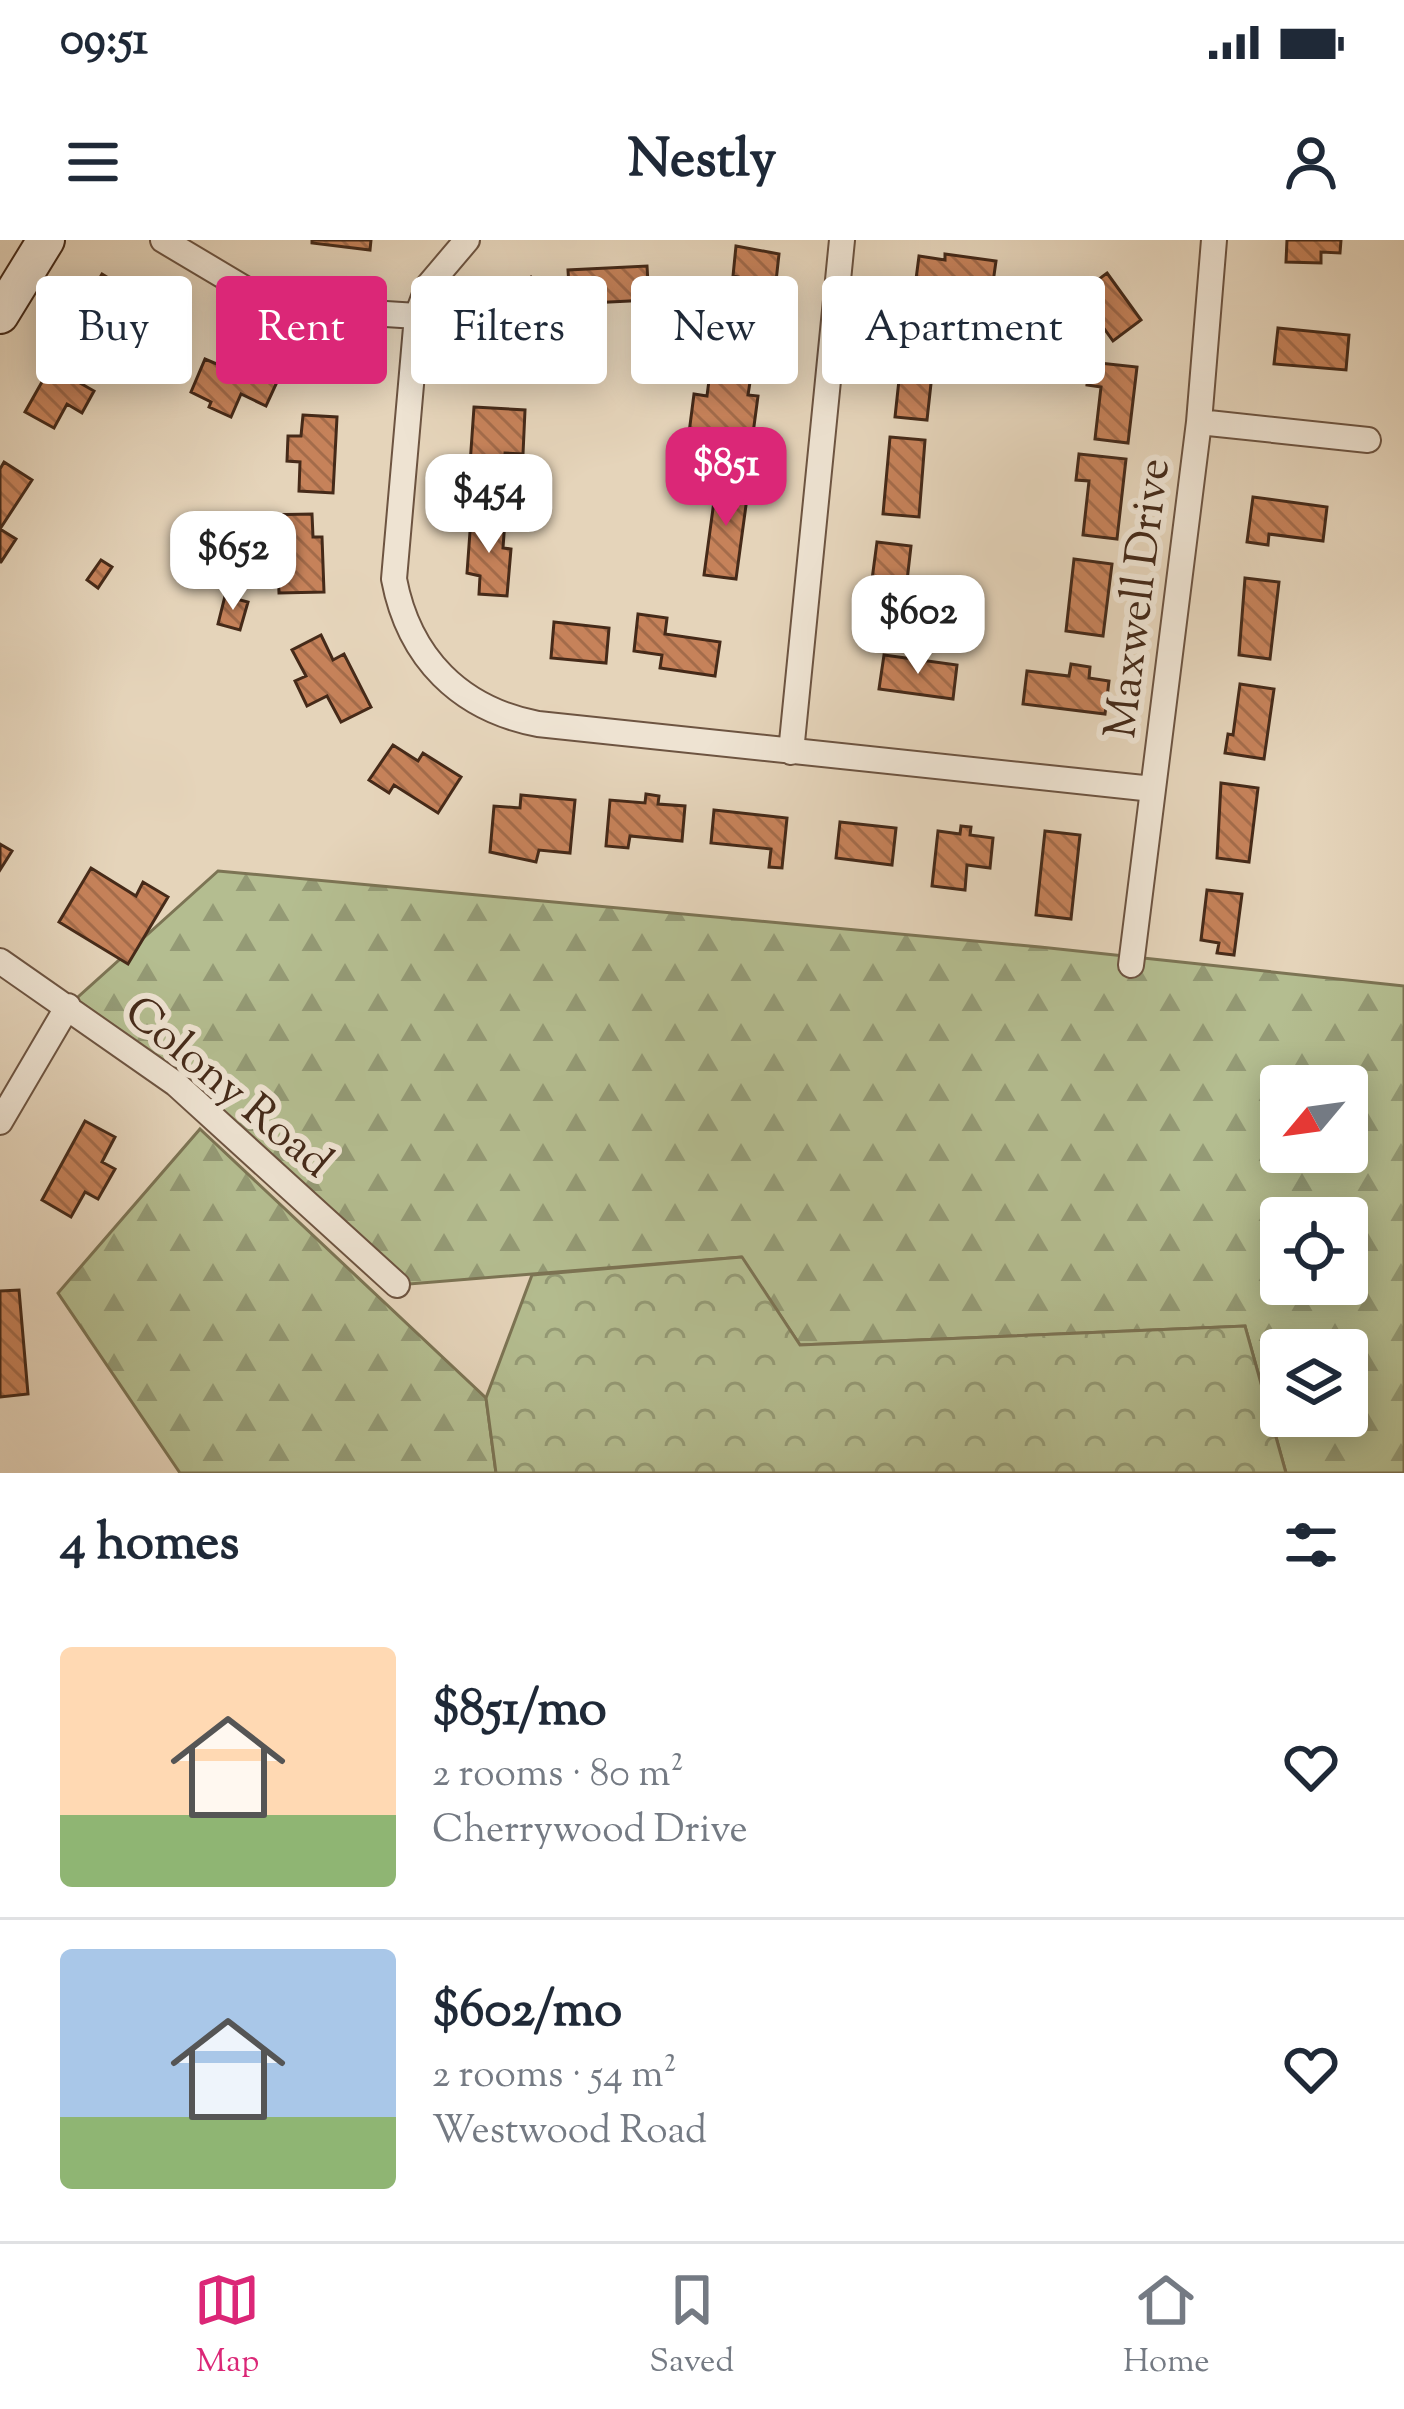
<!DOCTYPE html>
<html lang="en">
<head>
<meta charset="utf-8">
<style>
	:root { --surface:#fff; --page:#f6f6f7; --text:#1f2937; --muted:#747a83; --line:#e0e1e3; --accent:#db2777 }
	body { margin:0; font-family:"Sorts Mill Goudy",serif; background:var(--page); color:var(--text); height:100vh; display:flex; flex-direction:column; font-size:45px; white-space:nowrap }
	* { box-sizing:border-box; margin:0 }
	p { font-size:39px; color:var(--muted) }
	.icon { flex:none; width:66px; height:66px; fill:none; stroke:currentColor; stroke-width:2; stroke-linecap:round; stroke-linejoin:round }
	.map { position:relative; height:1233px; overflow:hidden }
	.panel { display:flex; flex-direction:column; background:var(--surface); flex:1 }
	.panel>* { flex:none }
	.guide { position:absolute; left:36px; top:36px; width:1332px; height:108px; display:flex; gap:24px }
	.needle { width:78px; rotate:241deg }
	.buttons { position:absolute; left:1260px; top:825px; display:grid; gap:24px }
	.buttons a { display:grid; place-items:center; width:108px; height:108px; border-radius:12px; background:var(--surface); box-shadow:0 6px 30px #0003; font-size:60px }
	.price { position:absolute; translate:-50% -102px; padding:0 27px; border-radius:24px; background:#fff; color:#222; font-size:39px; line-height:78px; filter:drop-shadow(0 3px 6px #0008) }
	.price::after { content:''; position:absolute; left:50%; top:72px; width:36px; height:27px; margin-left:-18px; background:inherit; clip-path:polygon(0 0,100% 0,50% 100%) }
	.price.current { background:var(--accent); color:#fff }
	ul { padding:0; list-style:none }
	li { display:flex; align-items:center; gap:36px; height:300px; padding:0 60px }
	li+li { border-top:3px solid var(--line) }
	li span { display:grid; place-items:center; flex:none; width:336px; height:240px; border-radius:12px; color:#555 }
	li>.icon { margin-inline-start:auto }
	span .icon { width:144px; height:144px; fill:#fffc; stroke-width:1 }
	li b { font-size:51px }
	h2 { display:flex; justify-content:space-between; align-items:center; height:144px; padding:0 60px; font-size:51px }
	.chip { padding:0 42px; border-radius:12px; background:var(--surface); box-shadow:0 6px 30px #0003; font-size:42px; line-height:108px }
	.chip.current { background:var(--accent); color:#fff }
	.status { display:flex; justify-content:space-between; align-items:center; height:84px; padding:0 60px; background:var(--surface); direction:ltr }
	.status svg { height:33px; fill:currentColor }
	header { display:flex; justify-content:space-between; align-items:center; height:156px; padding:0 60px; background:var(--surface); font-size:54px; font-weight:700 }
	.tabs { display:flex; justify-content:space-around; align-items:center; height:168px; border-top:3px solid var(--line); background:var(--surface); font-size:33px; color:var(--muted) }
	.tabs a { display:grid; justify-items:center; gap:6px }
	.tabs .current { color:var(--accent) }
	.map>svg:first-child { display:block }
	.forest { fill:url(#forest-firs); stroke:#7c7454; stroke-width:3; fill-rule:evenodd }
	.park { fill:url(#park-crowns); stroke:#7c7454; stroke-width:3 }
	.building { fill:url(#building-back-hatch); stroke:#452a19; stroke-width:3 }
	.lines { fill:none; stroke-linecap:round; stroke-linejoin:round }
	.street-casing { stroke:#6d5441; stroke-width:28 }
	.secondary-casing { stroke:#452a19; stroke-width:40 }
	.street { stroke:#eee3d2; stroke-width:24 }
	.secondary { stroke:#eee3d2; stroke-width:36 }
	.labels { text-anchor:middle; stroke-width:12; stroke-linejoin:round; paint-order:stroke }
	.street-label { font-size:45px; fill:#452a19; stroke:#eee3d2 }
</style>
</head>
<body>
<div class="status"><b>09:51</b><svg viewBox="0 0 49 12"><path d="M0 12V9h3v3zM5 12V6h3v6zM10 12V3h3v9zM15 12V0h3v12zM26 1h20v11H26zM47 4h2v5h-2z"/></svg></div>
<header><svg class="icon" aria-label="menu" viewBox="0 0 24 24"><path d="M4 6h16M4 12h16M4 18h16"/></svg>Nestly<svg class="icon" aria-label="person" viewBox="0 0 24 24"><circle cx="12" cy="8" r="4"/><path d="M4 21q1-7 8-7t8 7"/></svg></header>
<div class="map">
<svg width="1404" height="1233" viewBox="0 0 1404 1233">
	<defs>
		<pattern id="forest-firs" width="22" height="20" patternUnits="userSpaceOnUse" patternTransform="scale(3)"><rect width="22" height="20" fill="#b4bd90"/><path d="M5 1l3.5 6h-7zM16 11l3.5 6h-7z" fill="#949a75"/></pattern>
		<pattern id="park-crowns" width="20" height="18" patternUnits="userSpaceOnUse" patternTransform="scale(3)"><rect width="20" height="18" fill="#b4bd90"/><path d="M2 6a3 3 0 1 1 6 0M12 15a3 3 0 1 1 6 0" fill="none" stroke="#949a75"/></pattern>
		<pattern id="building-back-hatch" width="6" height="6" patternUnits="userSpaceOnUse" patternTransform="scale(3)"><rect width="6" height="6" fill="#c6825a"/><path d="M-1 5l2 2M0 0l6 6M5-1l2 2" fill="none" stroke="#a36b4a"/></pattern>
	</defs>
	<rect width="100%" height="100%" fill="#e5d4ba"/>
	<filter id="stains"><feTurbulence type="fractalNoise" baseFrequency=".00167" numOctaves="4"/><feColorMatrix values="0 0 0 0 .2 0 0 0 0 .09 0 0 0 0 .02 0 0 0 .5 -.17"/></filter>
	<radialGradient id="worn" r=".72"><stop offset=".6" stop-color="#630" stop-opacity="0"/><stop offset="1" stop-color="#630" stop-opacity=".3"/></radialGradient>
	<path class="forest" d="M218,631L1040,707L1404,746V1233H1286L1245,1086L800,1105L741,1017L397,1045L68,766ZM1281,846H1347V912H1281ZM1281,978H1347V1044H1281ZM1281,1110H1347V1176H1281Z
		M200,889L486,1158L496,1233H180L58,1053Z"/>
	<path class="park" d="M742,1017L800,1105L1245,1086L1286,1233H496L486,1158L532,1035Z"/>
	<path class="building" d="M312,0H371L370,10L312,3Z
		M1287,0H1341L1340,13L1321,12V23L1286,22Z
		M736,6L779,14L770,96L732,92L738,37L733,36Z
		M945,14L996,21L991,57L915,47L919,16L945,20Z
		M647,26L649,60L570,64L568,30Z
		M1107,33L1141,80L1113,101L1098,80L1083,91L1071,75L1086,63L1079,54Z
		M102,34L171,77L150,110L83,66Z
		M531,37L555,62L541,76L558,93L535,116L525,106L495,135L470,108L495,83L490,77L500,67L496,63L506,53L510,57Z
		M1278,88L1349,95L1346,130L1274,124Z
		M903,103L935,107L927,180L895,177Z
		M233,107L283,129L266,166L241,154L231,177L209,167L211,162L191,152L205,119L219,125L225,112L230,114Z
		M60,110L89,127L80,143L94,151L82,173L67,164L54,188L25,172Z
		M712,117L753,123L748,155L758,156L750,216L714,211L716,197L689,193L694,154L707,156Z
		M1090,122L1137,127L1128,203L1095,199L1101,147L1087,145Z
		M474,167L525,170L523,214L505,213L503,241L469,239Z
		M303,175L337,177L333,253L299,251L300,222L287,221L288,196H301Z
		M890,197L925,200L919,277L883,274Z
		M1079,214L1126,219L1117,299L1083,295L1089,241L1076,240Z
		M4,222L32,240L0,289L16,299L1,322H0V229Z
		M717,239L749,243L736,339L704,335Z
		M1253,257L1327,267L1323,301L1269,294L1268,305L1247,302Z
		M312,274L313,297H322L324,352L279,353L278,330H256L255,300H261L260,275Z
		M471,278L505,280L503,308L511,309L507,356L479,354L480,336L467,333Z
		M877,302L911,306L907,341L923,344L918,384L879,379L883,349L871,347Z
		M1074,319L1112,324L1103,396L1066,391Z
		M101,320L112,327L98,348L87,340Z
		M1245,338L1279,342L1270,419L1239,415Z
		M225,356L248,362L240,390L218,384Z
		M638,374L667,378L665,394L720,402L715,436L660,428L662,415L634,411Z
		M554,382L609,388L606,423L551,418Z
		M321,395L333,420L344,414L371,467L341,482L327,456L307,466L295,441L306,436L292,410Z
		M884,415L957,425L953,459L879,449Z
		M1071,424L1090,427L1089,438L1109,441L1105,474L1023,464L1027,431L1069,436Z
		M1240,444L1274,449L1264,519L1225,513L1228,494L1233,495Z
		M393,505L418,521L423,513L461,537L438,573L394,545L389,553L369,540Z
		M1221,543L1258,548L1249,622L1217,618Z
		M646,554L659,556L658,564L685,566L682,601L630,596L628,608L606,606L610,560L645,563Z
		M521,555L575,560L570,613L539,610L536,622L490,612L494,566L520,568Z
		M714,570L787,578L782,628L769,627L771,609L711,603Z
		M840,582L896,588L892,625L836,618Z
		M961,586L971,587L970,595L993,598L990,628L967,625L965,650L932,646L938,591L960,594Z
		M1045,591L1080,595L1071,679L1036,675Z
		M0,604L12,611L0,630Z
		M91,628L136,656L143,642L168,657L128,724L59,682Z
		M1207,650L1242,654L1234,715L1217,713L1219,703L1201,700Z
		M85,881L115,897L102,922L115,929L98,959L85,952L71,977L42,960Z
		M19,1050L28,1154L0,1157V1051Z"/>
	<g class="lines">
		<defs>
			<path id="street" d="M163,0L247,50L323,70L417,76L428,46L467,0
				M417,76L394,339C409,418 460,469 538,484L1153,549
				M1199,182L1368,200
				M791,512L842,0
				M0,721L176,844L397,1045
				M1131,725L1199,182L1214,0
				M0,882L68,766"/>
			<path id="secondary" d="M0,75L46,0"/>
		</defs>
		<use href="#street" class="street-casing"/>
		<use href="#secondary" class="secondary-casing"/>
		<use href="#street" class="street"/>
		<use href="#secondary" class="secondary"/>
	</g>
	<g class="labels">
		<g class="street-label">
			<text transform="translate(1135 358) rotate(-83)" y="16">Maxwell Drive</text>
			<text transform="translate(230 845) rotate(40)" y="16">Colony Road</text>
		</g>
	</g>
	<rect width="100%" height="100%" filter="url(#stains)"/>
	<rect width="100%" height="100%" fill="url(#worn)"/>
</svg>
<div class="buttons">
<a><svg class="needle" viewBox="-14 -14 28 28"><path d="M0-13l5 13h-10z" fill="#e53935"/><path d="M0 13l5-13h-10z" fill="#747a83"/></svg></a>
<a><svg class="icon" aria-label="locate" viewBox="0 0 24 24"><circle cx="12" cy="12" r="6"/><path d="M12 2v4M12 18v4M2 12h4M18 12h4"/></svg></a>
<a><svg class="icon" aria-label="layers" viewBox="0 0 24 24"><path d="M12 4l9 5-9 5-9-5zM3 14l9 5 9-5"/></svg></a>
</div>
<b class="price current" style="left:726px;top:289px">$851</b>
<b class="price" style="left:489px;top:316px">$454</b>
<b class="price" style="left:233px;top:373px">$652</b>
<b class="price" style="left:918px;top:437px">$602</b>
<div class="guide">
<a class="chip">Buy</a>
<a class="chip current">Rent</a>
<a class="chip">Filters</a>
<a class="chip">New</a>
<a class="chip">Apartment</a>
</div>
</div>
<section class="panel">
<h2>4 homes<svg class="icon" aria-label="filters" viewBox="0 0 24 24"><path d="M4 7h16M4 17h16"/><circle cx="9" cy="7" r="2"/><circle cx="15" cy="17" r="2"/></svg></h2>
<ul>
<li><span style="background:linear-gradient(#ffd9b3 70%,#8fb573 0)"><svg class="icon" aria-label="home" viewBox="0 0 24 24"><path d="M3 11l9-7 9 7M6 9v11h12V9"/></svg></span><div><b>$851/mo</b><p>2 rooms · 80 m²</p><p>Cherrywood Drive</p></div><svg class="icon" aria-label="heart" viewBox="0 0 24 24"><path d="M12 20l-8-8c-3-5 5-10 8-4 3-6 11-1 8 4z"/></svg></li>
<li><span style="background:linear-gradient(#a9c7e8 70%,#8fb573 0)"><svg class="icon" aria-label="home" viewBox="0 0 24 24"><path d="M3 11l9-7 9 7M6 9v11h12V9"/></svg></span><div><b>$602/mo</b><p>2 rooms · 54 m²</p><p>Westwood Road</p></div><svg class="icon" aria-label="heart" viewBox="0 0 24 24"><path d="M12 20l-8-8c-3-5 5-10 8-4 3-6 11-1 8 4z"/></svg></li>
</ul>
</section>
<nav class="tabs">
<a class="current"><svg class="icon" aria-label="map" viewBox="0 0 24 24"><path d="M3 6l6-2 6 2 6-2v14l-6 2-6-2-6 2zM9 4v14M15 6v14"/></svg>Map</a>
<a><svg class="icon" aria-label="saved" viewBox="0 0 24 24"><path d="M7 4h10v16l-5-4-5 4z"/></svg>Saved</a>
<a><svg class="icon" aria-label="home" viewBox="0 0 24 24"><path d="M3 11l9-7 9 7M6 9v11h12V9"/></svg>Home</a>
</nav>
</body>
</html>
